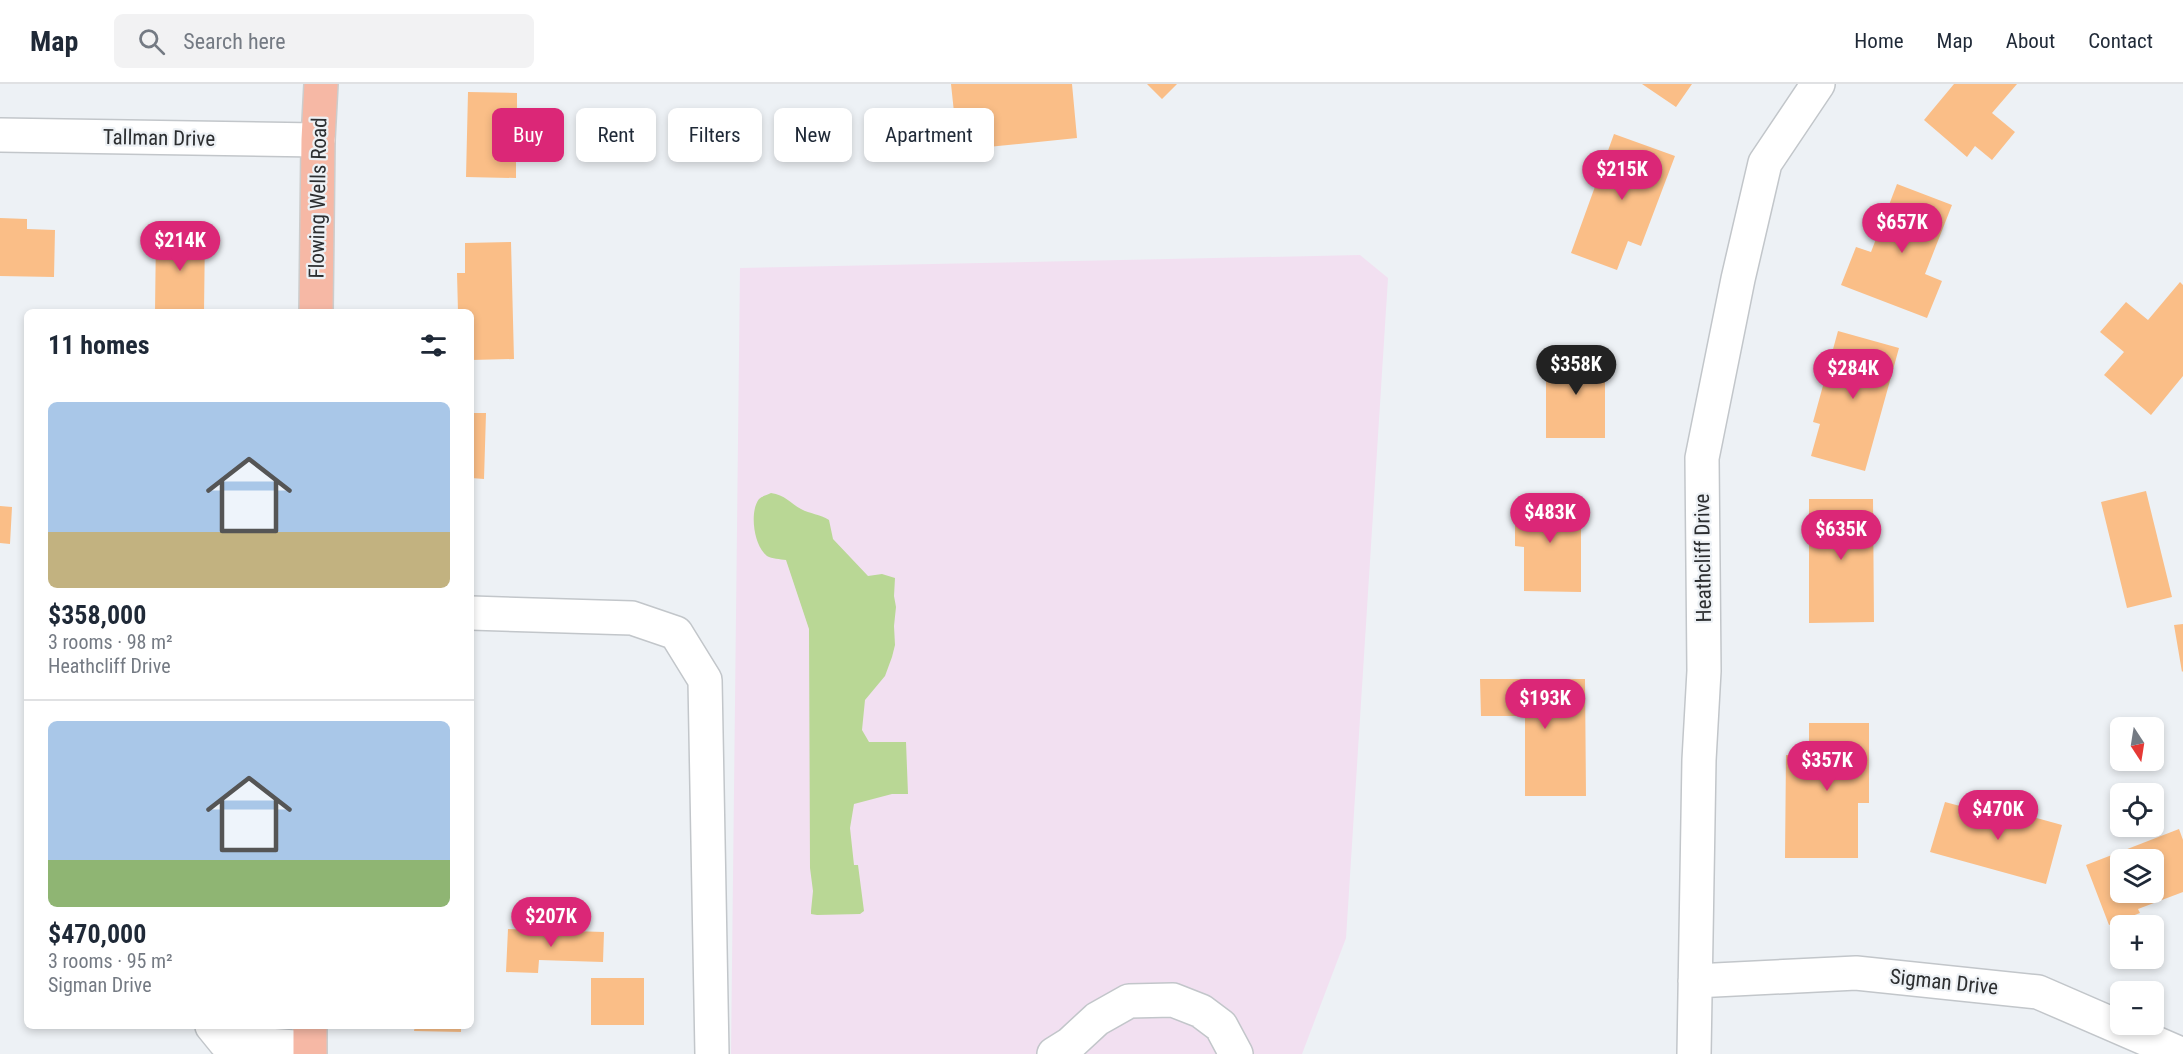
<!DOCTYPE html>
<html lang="en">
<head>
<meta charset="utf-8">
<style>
	:root { --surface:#fff; --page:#f2f2f3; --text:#1f2937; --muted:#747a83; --line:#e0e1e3; --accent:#db2777 }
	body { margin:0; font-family:"Roboto Condensed",sans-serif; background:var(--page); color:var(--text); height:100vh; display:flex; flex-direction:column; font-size:22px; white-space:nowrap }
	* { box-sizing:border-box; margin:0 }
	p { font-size:20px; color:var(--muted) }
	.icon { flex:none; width:33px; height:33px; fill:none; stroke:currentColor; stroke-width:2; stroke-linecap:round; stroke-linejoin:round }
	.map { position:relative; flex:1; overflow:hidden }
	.side { position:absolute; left:24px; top:225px; width:450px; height:720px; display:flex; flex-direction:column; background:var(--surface); border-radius:9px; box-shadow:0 3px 9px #0003 }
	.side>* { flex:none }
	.banner { position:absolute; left:492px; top:24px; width:570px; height:54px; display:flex; gap:12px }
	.needle { width:39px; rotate:168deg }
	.controls { position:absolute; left:2110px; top:633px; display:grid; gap:12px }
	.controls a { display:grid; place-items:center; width:54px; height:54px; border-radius:9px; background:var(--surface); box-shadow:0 3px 9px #0003; font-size:30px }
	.price { position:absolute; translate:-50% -51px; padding:0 14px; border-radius:21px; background:var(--accent); color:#fff; font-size:20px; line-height:39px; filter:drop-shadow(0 2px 3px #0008) }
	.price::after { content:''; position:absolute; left:50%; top:36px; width:18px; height:14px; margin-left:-9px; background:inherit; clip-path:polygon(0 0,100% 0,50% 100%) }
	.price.current { background:#222; color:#fff }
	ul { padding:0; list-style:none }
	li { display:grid; align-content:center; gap:12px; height:318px; padding:0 24px }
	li+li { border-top:2px solid var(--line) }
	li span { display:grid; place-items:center; height:186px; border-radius:9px; color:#555 }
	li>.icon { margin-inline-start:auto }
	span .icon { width:108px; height:108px; fill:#fffc; stroke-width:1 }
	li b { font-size:26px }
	h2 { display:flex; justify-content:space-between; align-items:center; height:72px; padding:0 24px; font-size:26px }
	.chip { padding:0 21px; border-radius:9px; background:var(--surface); box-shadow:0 3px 9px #0003; font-size:21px; line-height:54px }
	.chip.current { background:var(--accent); color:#fff }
	header { display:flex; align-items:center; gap:36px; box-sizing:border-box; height:84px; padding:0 30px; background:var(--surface); border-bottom:2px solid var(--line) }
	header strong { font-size:28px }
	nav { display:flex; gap:33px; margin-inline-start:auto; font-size:21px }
	.search { width:420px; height:54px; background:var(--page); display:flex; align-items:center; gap:15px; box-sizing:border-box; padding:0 21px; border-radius:9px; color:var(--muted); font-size:22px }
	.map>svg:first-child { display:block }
	.education { fill:#f2e0f1 }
	.green { fill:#b9d795 }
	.building { fill:#fabe87; fill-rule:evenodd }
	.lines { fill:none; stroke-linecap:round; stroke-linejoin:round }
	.minor-casing { stroke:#c2c6ca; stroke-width:36 }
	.major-casing { stroke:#cccdcd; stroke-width:36 }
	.minor { stroke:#fff; stroke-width:33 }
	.major { stroke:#f6b8a5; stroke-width:33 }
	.labels { text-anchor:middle; stroke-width:4.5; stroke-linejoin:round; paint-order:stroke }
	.street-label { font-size:21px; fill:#2c2e30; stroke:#edf1f5 }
</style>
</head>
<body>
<header>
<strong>Map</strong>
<div class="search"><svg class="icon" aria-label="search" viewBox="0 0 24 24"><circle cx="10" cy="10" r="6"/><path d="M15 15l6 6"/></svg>Search here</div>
<nav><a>Home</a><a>Map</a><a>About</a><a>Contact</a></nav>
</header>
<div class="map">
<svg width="2183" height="970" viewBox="0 0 2183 970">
	<rect width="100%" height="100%" fill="#edf1f5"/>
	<path class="education" d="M1360,171L1388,194L1346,854L1302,970H731L740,184Z"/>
	<path class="green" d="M771,409C785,411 790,419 801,425C810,430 820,430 829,436L833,455L868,492L882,490L895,494L894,512L896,523L894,542L895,561L892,573L885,592L865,616L862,646L869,658H906L908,710H892L854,720L850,744L854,781H858L864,827L860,830L817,831L811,830V827L813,807L810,784L809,545L786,476C780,475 772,475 767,472C754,462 749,428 759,415C762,412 767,411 771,409Z"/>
	<path class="building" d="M951,0H1072L1077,54L958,66Z
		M1147,0H1177L1162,15Z
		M1642,0H1692L1676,23Z
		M1954,0H2017L1992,29L2015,48L1992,76L1975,62L1967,73L1924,36Z
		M468,8L517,9V41H543L542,74H516V94L466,93Z
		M1614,50L1675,72L1641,162L1628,157L1617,186L1571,169Z
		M1897,100L1952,121L1925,190L1942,197L1927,234L1841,201L1856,163L1871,168Z
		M0,134L27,135V145L55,146L54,193L0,192Z
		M156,149H205L204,228H155Z
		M511,158L514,275L471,276V228H458L457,189H465V159Z
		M2180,198L2183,201V292L2151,331L2104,291L2124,268L2100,248L2126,218L2148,236Z
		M1838,247L1899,264L1865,387L1811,372L1820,340L1813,338Z
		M1546,271H1605V354H1546Z
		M471,329H486L484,395L471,394Z
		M2146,407L2172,513L2127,524L2101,418Z
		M1809,415H1873L1874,538L1809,539Z
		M1515,416H1581V508L1524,507V463L1515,462Z
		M0,422L12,423L10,460L0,459Z
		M2183,540V587L2182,588L2174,541Z
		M1480,595H1585L1586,712H1525V632H1481Z
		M1809,639H1869V719H1858V774H1785L1786,671H1809Z
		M1945,718L1990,730L1992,722L2062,741L2046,800L1930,768Z
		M2179,745L2183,756V808L2138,825L2140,829L2109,841L2086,781ZM2121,776H2154V808H2121Z
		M508,845L604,848L603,878L539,876L538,889L506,888Z
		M591,894H644V941H591Z
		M415,942H461V948L414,947Z"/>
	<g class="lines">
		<defs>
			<path id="minor" d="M0,51L318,56
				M471,529L632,534L676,549L705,596L712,970
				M1695,897L1856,889L2038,908L2181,970
				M212,942L225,958L309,964
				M1054,970L1070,960L1097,935L1129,917L1173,916L1201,927L1221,942L1236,970
				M1694,970L1699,676L1704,587L1702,374L1738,195L1765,79L1818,0"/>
			<path id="major" d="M316,228L318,56L321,0
				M310,970V942"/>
		</defs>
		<use href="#minor" class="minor-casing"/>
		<use href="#major" class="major-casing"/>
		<use href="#minor" class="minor"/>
		<use href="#major" class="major"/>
	</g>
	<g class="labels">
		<g class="street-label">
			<text transform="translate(159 54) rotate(1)" y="7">Tallman Drive</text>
			<text transform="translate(318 114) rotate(-89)" y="7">Flowing Wells Road</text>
			<text transform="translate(1703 474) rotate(-91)" y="7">Heathcliff Drive</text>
			<text transform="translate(1944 898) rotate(6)" y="7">Sigman Drive</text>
		</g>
	</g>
</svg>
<div class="controls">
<a><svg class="needle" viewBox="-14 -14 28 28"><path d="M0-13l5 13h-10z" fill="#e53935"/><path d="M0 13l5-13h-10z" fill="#747a83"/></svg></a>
<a><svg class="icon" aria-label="locate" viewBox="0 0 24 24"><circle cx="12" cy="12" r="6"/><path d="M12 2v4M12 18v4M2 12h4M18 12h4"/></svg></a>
<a><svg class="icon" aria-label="layers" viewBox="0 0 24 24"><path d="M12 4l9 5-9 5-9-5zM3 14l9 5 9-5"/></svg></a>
<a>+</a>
<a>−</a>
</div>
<b class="price" style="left:1622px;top:117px">$215K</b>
<b class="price" style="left:1902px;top:170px">$657K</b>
<b class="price" style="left:180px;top:188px">$214K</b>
<b class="price current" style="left:1576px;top:312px">$358K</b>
<b class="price" style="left:1853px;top:316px">$284K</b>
<b class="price" style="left:1550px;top:460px">$483K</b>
<b class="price" style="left:1841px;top:477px">$635K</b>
<b class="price" style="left:1545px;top:646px">$193K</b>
<b class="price" style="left:1827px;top:708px">$357K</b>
<b class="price" style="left:1998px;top:757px">$470K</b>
<b class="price" style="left:551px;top:864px">$207K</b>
<div class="banner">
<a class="chip current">Buy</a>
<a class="chip">Rent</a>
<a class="chip">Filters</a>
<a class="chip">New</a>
<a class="chip">Apartment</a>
</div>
<section class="side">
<h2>11 homes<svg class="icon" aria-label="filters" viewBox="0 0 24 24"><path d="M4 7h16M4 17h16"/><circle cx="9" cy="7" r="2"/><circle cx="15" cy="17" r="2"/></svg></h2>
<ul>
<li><span style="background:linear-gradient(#a9c7e8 70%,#c2b280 0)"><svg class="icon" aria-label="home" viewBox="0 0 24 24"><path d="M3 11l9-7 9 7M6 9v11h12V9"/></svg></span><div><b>$358,000</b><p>3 rooms · 98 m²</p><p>Heathcliff Drive</p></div></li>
<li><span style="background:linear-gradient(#a9c7e8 75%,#8fb573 0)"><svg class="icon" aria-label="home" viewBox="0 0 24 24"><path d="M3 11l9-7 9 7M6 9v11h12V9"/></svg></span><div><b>$470,000</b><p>3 rooms · 95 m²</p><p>Sigman Drive</p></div></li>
</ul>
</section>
</div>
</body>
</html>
